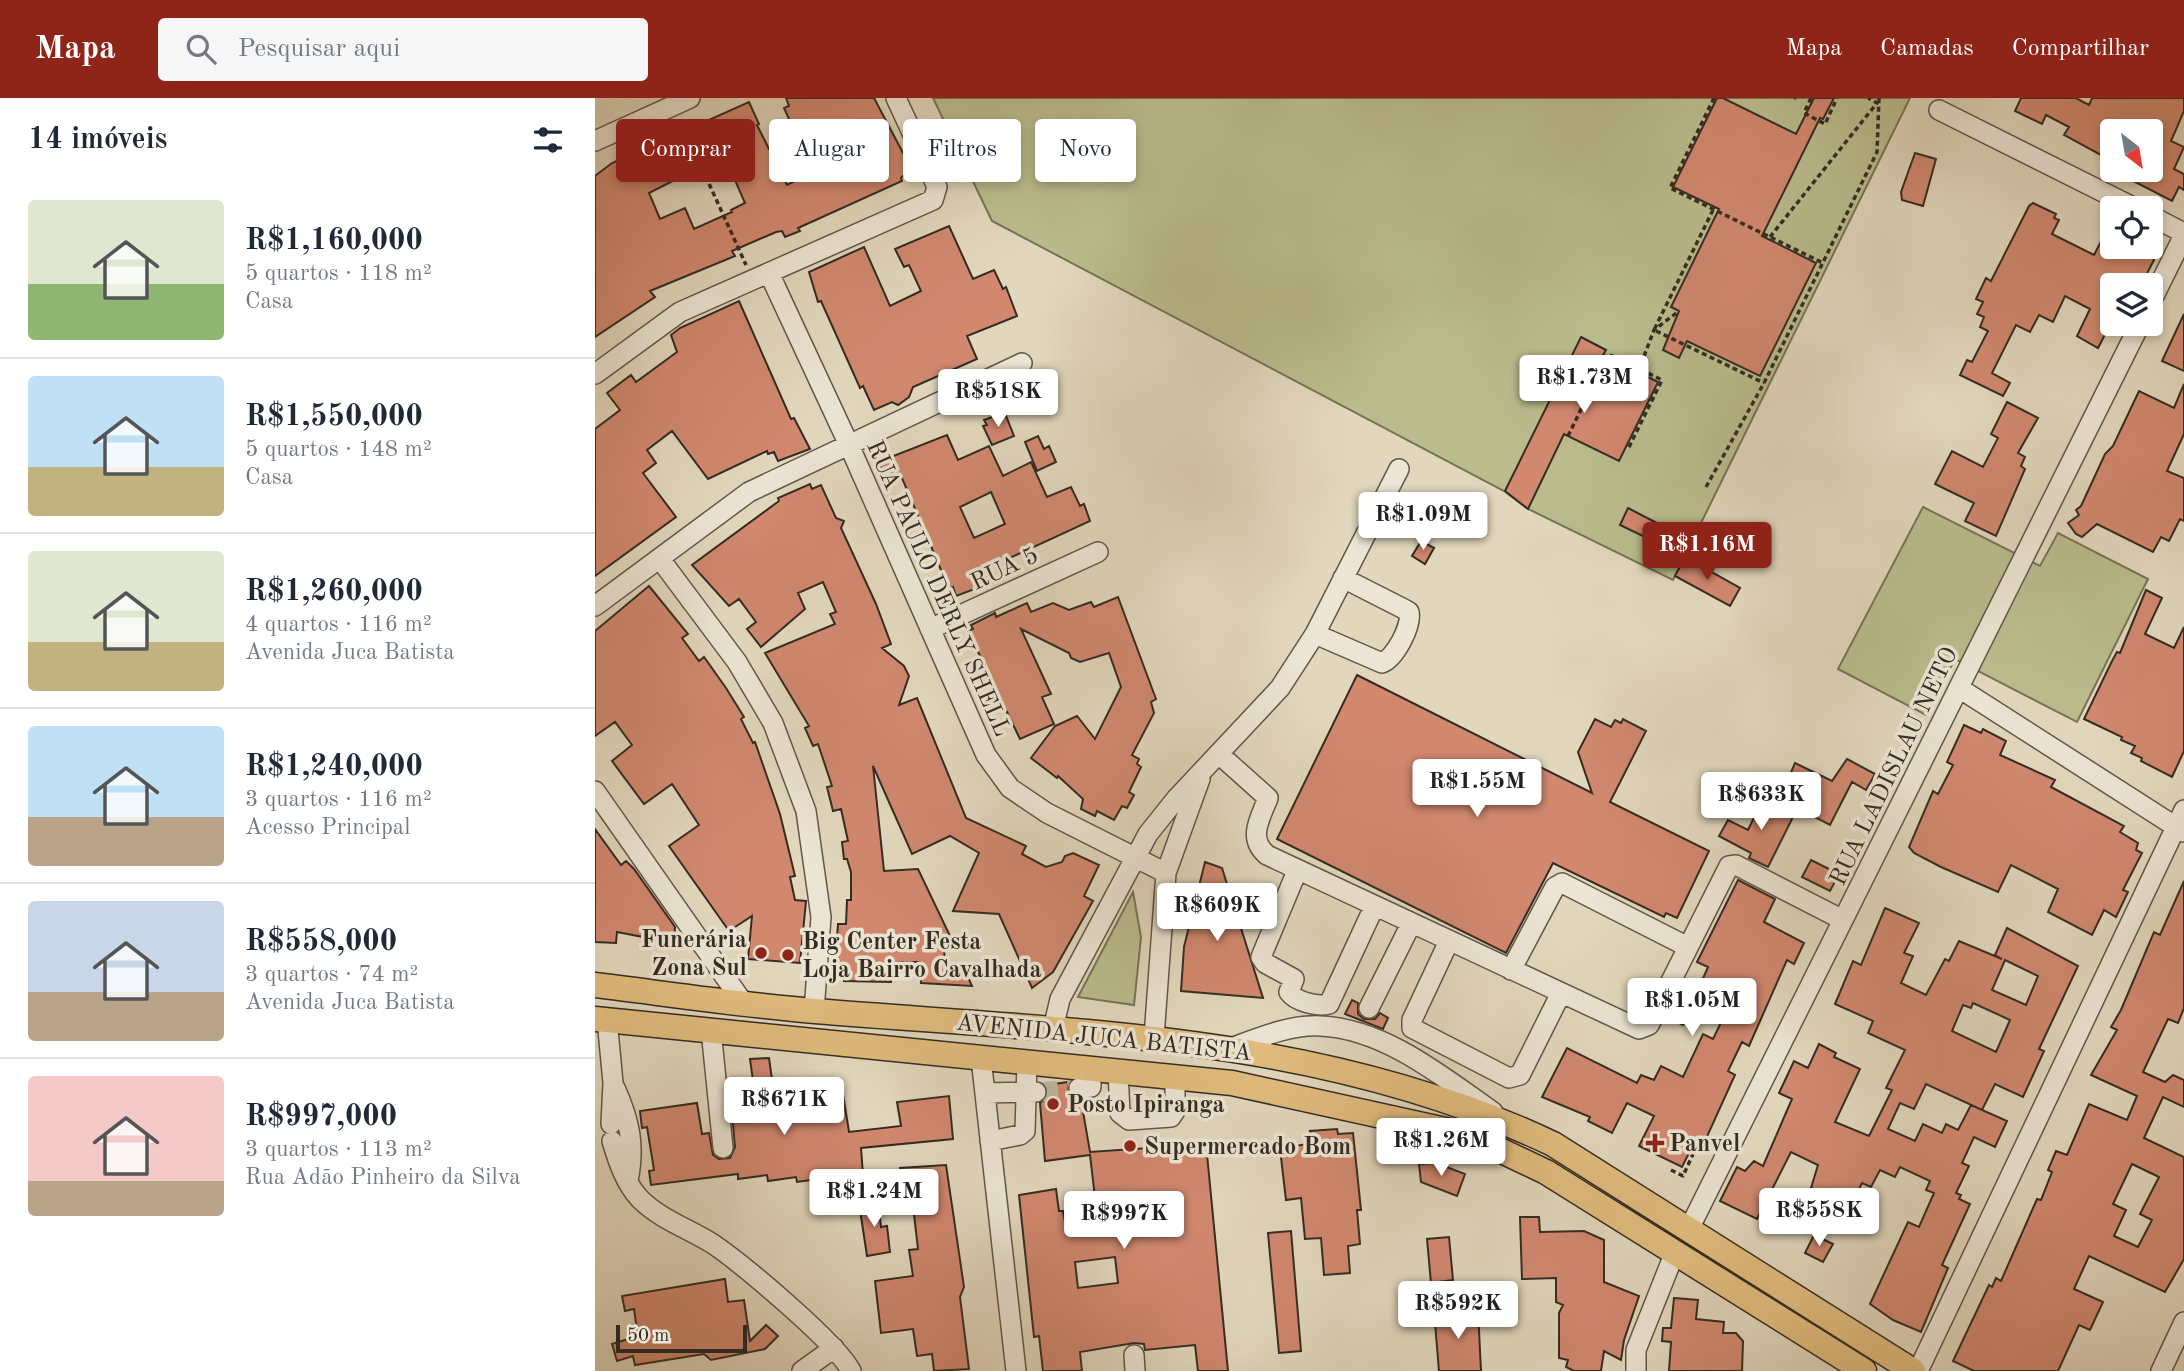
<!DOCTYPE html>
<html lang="pt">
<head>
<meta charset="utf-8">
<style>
	:root { --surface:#fff; --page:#f6f6f7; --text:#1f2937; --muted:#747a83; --line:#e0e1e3; --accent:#8f2418 }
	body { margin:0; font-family:"Old Standard TT",serif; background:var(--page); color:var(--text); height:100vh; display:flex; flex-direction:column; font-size:26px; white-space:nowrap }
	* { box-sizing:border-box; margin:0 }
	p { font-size:23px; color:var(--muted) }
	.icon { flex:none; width:38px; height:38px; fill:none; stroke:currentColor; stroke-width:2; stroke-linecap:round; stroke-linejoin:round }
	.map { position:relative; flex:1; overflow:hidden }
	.side { display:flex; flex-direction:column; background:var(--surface); width:595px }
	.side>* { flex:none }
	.guide { position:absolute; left:21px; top:21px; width:665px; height:63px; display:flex; gap:14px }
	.needle { width:46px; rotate:149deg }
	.controls { position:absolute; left:1505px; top:21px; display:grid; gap:14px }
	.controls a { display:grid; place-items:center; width:63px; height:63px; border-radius:7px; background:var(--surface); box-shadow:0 4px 10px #0003; font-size:35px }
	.scale { position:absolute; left:21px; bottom:18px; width:131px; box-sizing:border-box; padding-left:7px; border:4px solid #342c22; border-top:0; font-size:19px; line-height:24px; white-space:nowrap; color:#342c22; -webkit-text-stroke:5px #ece5d4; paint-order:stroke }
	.price { position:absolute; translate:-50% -60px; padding:0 16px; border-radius:7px; background:#fff; color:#222; font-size:23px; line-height:46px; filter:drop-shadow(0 2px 4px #0008) }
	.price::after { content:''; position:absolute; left:50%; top:42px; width:21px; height:16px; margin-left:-10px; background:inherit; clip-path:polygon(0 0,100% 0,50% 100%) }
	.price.selected { background:var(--accent); color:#fff }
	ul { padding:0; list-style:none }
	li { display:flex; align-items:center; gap:21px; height:175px; padding:0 28px }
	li+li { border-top:2px solid var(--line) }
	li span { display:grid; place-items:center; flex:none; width:196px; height:140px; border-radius:7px; color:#555 }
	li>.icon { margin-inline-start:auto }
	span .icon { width:84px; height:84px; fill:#fffc; stroke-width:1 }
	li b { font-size:30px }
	h2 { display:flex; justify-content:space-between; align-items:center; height:84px; padding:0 28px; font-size:30px }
	.chip { padding:0 24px; border-radius:7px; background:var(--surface); box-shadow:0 4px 10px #0003; font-size:24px; line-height:63px }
	.chip.selected { background:var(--accent); color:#fff }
	header { display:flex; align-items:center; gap:42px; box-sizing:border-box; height:98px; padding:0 35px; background:var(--accent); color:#fff }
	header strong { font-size:33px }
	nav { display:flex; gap:38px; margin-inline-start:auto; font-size:24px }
	.search { width:490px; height:63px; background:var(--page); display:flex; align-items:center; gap:18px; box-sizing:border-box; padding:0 24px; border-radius:7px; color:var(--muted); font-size:26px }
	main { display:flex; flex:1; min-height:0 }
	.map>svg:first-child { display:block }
	.green { fill:#babc8d; stroke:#777458; stroke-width:2 }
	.building { fill:#d1886f; stroke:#342c22; stroke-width:2; fill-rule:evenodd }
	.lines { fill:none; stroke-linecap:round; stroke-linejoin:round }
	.minor-tunnel { stroke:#bfb59e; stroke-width:19; stroke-dasharray:19 10; stroke-linecap:butt }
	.minor-casing { stroke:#605749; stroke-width:22 }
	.major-casing { stroke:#342c22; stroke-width:27 }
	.path { stroke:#342c22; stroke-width:3.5; stroke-dasharray:5 3.5; stroke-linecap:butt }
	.minor { stroke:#ece5d4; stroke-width:19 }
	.major { stroke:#e1bc7e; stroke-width:24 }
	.poi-dot { fill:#8f2418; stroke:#ece5d4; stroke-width:2.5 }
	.labels { text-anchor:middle; stroke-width:7; stroke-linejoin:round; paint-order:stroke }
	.street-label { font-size:24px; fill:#342c22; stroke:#ece5d4 }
	.poi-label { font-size:24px; font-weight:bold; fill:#342c22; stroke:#ece5d4; text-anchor:start }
</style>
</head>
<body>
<header>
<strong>Mapa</strong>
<div class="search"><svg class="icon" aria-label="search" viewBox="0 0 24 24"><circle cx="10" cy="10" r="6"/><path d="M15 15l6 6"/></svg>Pesquisar aqui</div>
<nav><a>Mapa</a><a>Camadas</a><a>Compartilhar</a></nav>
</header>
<main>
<section class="side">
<h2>14 imóveis<svg class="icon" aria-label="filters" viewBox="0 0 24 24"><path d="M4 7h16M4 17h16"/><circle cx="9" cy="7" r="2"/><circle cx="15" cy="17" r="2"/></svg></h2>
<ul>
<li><span style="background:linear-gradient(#dfe7d0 60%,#8fb573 0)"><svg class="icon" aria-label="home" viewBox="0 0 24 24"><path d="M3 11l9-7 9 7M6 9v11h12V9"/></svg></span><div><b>R$1,160,000</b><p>5 quartos · 118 m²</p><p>Casa</p></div></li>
<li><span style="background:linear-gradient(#bfe0f5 65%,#c2b280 0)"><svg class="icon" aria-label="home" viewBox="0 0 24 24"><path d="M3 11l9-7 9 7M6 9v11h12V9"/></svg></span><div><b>R$1,550,000</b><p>5 quartos · 148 m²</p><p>Casa</p></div></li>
<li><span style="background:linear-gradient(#dfe7d0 65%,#c2b280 0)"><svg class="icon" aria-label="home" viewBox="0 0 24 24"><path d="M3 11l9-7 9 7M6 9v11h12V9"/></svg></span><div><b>R$1,260,000</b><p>4 quartos · 116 m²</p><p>Avenida Juca Batista</p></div></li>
<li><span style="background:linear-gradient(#bfe0f5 65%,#b9a48a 0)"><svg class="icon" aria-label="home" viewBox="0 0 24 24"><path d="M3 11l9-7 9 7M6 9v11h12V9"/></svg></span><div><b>R$1,240,000</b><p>3 quartos · 116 m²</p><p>Acesso Principal</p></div></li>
<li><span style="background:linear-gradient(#c9d6e8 65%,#b9a48a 0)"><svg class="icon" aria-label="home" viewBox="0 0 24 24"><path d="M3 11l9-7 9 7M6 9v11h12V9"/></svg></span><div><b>R$558,000</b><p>3 quartos · 74 m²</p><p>Avenida Juca Batista</p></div></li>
<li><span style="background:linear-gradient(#f6c9c9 75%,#b9a48a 0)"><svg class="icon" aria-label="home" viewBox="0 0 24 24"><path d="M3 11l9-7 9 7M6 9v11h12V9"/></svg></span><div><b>R$997,000</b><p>3 quartos · 113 m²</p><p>Rua Adão Pinheiro da Silva</p></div></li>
</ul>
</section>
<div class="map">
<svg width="1589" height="1273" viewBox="0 0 1589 1273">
	<rect width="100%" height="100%" fill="#e2d7bd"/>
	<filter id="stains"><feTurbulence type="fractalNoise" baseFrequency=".00286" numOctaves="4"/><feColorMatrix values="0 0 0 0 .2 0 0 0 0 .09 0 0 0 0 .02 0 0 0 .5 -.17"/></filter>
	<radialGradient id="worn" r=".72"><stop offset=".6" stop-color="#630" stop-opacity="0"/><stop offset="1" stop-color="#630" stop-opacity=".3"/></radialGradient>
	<path class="green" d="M338,0H1315L1078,482L933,411L909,393L397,123Z
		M1328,409L1445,468L1463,435L1553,481L1482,624L1360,561L1331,617L1243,571Z
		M538,794L546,839L539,907L483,899Z"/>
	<path class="building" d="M191,0H279L316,70L306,80L307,83L203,130L205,133L190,139L187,133L181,134L137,153L140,158L55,193L60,199L0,239V78L17,65L154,4L164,26L162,27L192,87L218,74L215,67L234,59L217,24L199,32L189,10L194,8ZM115,64L121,72L133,66L150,105L136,112L137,114L99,131L90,110L65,121L54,95Z
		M1122,0H1128L1201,36L1219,0H1239L1228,21L1225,20L1167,138L1221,165L1165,278L1092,243L1084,260L1068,252L1084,213L1076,209L1124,111L1078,89Z
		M1426,0H1481L1494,7L1497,0H1589V13L1576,43L1589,49L1579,71L1589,76V92L1584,89L1577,103L1517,72H1556V33H1517V63L1469,37L1474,29L1451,17L1447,26L1420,13Z
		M1320,55L1341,61L1328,108L1307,102L1306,94Z
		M1438,105L1461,116L1459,120L1464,122L1457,136L1499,157L1517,122V149H1545L1557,155L1559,162L1546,187H1536L1517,179V223L1503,250L1482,238L1495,211L1470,198L1458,224L1444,217L1435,234L1421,227L1397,275L1415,285L1408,298L1365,277L1372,262L1377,264L1393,233L1385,229L1389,219L1382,216L1388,204L1381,201L1391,180L1396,183L1434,108Z
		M354,128L378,181L399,172L408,191L411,189L422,218L372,238L382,261L318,289L314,299L303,307L297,304L279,312L268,288L265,290L226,203L223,204L214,174L269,149L295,208L326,193L314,167L309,169L300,151Z
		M144,203L196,321L199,320L215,351L183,363L179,354L173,356L172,353L113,381L77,333L52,352L61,365L48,375L81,419L0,478V331L25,312L12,295L36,277L41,284L82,254L76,237L85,230Z
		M1589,216V273L1567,263Z
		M986,239L1011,252L1008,257L1063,284L1024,363L969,336L933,411L910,393Z
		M1589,286V336L1572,373L1589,380V423L1585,421L1574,443L1566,439L1558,454L1502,426L1487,439L1481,436L1473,425L1484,417L1481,412L1486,408L1510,356L1518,348L1544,293L1579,310Z
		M1412,304L1443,320L1423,355L1430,359L1426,368L1430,371L1401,438L1370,423L1379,405L1340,386L1357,353L1388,369L1403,340L1396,336Z
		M405,316L407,320L411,318L419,338L397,347L388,328L392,327L389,322Z
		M352,337L363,362L394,348L408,378L436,364L452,399L476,389L485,408L489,406L495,423L393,470L401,483L361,498L358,489L354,491L307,380L293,387L283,364ZM396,394L410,426L379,440L365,409Z
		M443,338L449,351L454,348L461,364L442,373L430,344Z
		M215,386L217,391L226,387L241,420L249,423L246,430L281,506L296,546L287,550L309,568L314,578L304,607L322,600L371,720L431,748L427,756L451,769L467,764L470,758L478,755L504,767L489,798L498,803L458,874L437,890L404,816L358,813L384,755L355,738L317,756L278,668L289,773L323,771L356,840H349L350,878L361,872L370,873L377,888L326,885L325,864H297L296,884L249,883L250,871L240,870L243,826H251L252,802H256V774L252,761H249L247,744L253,743L246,711L238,713L232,689L237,688L223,646L218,648L210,630L214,628L170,555L240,526L235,516L241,514L228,484L203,495L210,511L166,549L152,531L161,524L144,501L134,508L97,467L184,403L183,400Z
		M1033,410L1062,425L1054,441L1025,427Z
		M826,443L839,450L830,466L817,458Z
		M1090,459L1145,490L1135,508L1080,478Z
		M54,488L93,536L87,540L104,563L109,559L131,590L149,619L146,621L158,645L160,644L185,716L200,778L195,779L200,802L211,803L205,865L153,861L157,818L134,833L74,748L104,727L77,686L49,706L17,663L37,647L20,624L0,638V533Z
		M1551,492L1567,500L1550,536L1579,550L1589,529V653L1577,679L1546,663L1547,660L1536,655L1540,648L1526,642L1527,639L1489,621L1517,563L1522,554L1525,555Z
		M523,499L561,601L556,604L559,615L537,657L544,661L542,666L546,669L534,694L539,697L532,710L527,708L519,722L502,713L500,718L486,711L488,701L463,678L462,680L436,660L460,628L482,618L500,641L526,589L514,555L485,564L476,560L474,555L426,531L456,596L447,599L459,626L425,641L373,533L378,531L376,527L400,515L401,519L432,505L436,514L458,505L474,512L496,504L499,509Z
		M762,577L997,695L983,654L1000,621L1016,629L1020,622L1026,625L1028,621L1051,633L1015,704L1114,753L1082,820L1071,815L1069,819L958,765L911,855L682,741Z
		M1369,627L1386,635L1388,631L1411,643L1405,657L1460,682L1456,689L1529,728L1525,734L1543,745L1541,752L1547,755L1528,792L1533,794L1521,819L1509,812L1497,837L1453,814L1463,791L1416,767L1403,794L1346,769L1319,755L1314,749L1338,693L1343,696L1358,667L1352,664Z
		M1252,661L1280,676L1271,692L1257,684L1235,727L1202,710L1210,687L1194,679L1200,665L1237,683Z
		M1177,702L1201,713L1173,769L1154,760L1156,755L1124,738L1133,722L1153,732L1166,705L1174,709Z
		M0,731L26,767L31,763L39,771L80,829L79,845L22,834L21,845L0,844Z
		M1216,762L1244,776L1235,793L1207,779Z
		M610,764L627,770L668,900L586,893L589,849Z
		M1143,782L1180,801L1169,824L1209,845L1199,866L1192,862L1154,948L1147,944L1133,973L1140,977L1110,1043L1102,1039L1087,1069L1044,1048L1059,1018L1032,1005L1017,1035L993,1023L995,1019L947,999L972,950L1042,985L1046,977L1059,982L1066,968L1088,979L1108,936L1118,941L1138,900L1106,885L1113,869L1102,864Z
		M1589,783V910L1583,925L1573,921L1548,974L1570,984L1578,977L1589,982V1009L1568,999L1549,1040L1589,1059V1161L1570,1194L1494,1158L1479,1191L1508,1204L1495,1232L1484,1227L1463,1273H1379L1358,1263L1394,1187L1397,1189L1401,1180L1406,1183L1442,1101L1446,1102L1457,1074L1453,1072L1461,1053L1472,1057L1494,1006L1532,1022L1542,998L1496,977L1522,932L1516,929L1526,912L1559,834L1565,837ZM1537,1066L1564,1079L1545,1116L1557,1122L1543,1149L1519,1138L1531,1112L1518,1106Z
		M1290,810L1324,825L1309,855L1318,858L1306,885L1331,897L1350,861L1354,863L1364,843L1407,861L1400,857L1412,830L1483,868L1444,951L1449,953L1428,999L1400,986L1387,1012L1331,986L1319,1011L1305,1005L1293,1031L1320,1043L1328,1026L1347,1035L1351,1026L1363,1032L1376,1007L1412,1023L1400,1049L1379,1039L1367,1065L1374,1068L1361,1095L1366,1097L1364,1101L1375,1106L1347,1167L1353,1170L1326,1234L1298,1222L1275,1206L1313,1124L1324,1129L1339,1095L1331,1092L1335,1083L1305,1069L1300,1079L1285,1072L1276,1089L1267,1085L1255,1109L1216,1090L1223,1067L1196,1054L1162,1121L1125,1103L1142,1069L1150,1073L1159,1063L1168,1068L1197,1001L1184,995L1199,963L1213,970L1224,946L1241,955L1239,959L1265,971L1240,1024L1274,1038L1297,992L1291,990L1310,952L1273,935L1278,923L1240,906L1258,863L1266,867ZM1410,862L1443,878L1431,907L1397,892ZM1378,905L1415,922L1401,954L1357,933L1368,907L1376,910Z
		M1088,891L1102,898L1088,927L1074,920Z
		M757,902L763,905V916L769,921H780L785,915L793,920L788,931L750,916Z
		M174,960L180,1004L185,1003L186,1007L219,1001L218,995L247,990L254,1034L306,1028L302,1004L354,998L358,1041L266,1050L268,1077L260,1078L261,1086L231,1084V1080L202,1084L201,1079L173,1083L172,1077L143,1081V1076L56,1087L54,1073L59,1072L52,1029L47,1030L45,1013L102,1005L107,1036L114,1035L118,1057L124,1061L135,1060L140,1049L137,1015L162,1012L155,961Z
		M473,984L474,998L486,1002L495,1054L611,1046L633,1273H603L600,1247L550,1252L549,1246L539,1245L485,1254L487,1273H448L444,1238L439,1239L424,1097L461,1091L464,1113H468L471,1129L503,1125L495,1057L450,1063L445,1005L452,999L451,987ZM520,1159L523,1185L483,1190L480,1164Z
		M742,1031L743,1036L758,1035L766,1112H762L765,1146L753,1148L755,1175L729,1177L726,1140L710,1141L706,1100L691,1102L685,1051L717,1045L715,1033Z
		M841,1065L870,1076L862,1098L826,1084L824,1066Z
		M351,1067L369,1189L365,1199L374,1271L339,1273L337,1256L322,1258L318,1231L286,1235L280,1183L318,1178L314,1152L323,1151L317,1099H308L305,1070Z
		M283,1103L286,1129L292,1128L295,1154L272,1158L264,1105Z
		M925,1119H944L945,1134L989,1133L1009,1142V1184L1044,1198L1029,1242L1026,1262L1009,1253L1006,1273H979L971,1269L973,1262L964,1260V1215L968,1207L961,1204V1180L927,1181Z
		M696,1133L706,1253L684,1255L673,1135Z
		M1219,1137L1238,1146L1228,1164L1210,1155Z
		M854,1139L858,1182L836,1185L832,1141Z
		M130,1181L133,1204L149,1202L155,1243L171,1227L183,1238L170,1251L116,1262L109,1256L40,1267L38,1258L22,1263L17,1246L43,1238L39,1211L30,1213L27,1198Z
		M1079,1200L1103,1202L1101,1221L1129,1224L1128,1235H1141L1148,1243L1147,1273H1074L1076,1244L1067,1243L1068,1230H1076Z
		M883,1212L886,1273H844L839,1213Z"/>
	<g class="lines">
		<path class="minor-tunnel" d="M444,994L484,990"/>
		<defs>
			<path id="minor" d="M1344,12L1540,110
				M0,43L95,0
				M1556,118L1589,135
				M174,175L254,347L391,657L415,690L452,715L571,775
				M1556,204L1589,137
				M0,276L85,214L338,102L342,89L301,0
				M65,461L142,564L178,625L211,713L226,819L219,913
				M0,508L154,394L427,265
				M335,531L503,454
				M720,536L787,565C800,560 817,528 814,514L809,511L748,480
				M1364,590L1589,734
				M625,657L673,700C665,721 652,740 672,757L1044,931L1054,927L1134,768L1141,767L1248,822
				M0,693L149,906
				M702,773L666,859L670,865L699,881L694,894C701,904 723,909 734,906L779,809
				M854,843L817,922V930L914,980L925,977L966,895
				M916,872L960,789L967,785L1093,849
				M774,910L816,826
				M12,921L18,985L16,1026
				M458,931L465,901L553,736L581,701L685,590L720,536L804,371
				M116,932L128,1050
				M559,939L571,775L605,681
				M633,951C661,941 695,926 726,928C790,931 848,979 898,1014
				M386,960L421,1273
				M523,974L525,1015L534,1022L576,1019L580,1013V980
				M20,990C35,1023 40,1048 33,1083
				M484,990L496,989V971
				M390,995L441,994
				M17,1043C23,1063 30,1085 45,1101C65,1121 94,1131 118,1146C146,1165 242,1245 256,1273
				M395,1043L425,1037L430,1033L432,964
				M1094,1131L1545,226
				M539,1257L540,1273
				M207,1273L239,1250
				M1041,1273V1252L1080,1154
				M1323,1273L1589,712
				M1566,1273L1589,1224"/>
			<path id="major" d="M0,887C73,896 147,907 220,913C473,934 725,935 958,1046L1318,1273
				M0,921L637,985L873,1037L951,1074L1269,1273"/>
		</defs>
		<use href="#minor" class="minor-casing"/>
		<use href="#major" class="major-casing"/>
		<path class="path" d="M1119,0L1075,90L1228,165
			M1216,0L1209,15L1230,26L1242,0
			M1199,1L1200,0
			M86,24L151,167
			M1118,112L1059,232L1169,285
			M1175,139L1282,5L1273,0
			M1043,274L1059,232L1084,213
			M973,338L1013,256L1067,282L1033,351
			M1111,389L1169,285L1282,54L1284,0
			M1076,1072L1088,1078L1098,1056"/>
		<use href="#minor" class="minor"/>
		<use href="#major" class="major"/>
	</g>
	<g class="poi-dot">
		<circle cx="166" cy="855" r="7"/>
		<circle cx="193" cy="857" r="7"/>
		<circle cx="458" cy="1006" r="7"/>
		<path d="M1056.5 1034.5h7v7h7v7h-7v7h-7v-7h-7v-7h7z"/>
		<circle cx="535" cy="1048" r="7"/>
	</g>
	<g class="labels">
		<g class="street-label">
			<text transform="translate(409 470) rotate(-25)" y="8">RUA 5</text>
			<text transform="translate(344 490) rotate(66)" y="8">RUA PAULO DERLY SHELL</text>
			<text transform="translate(1298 668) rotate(-64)" y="8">RUA LADISLAU NETO</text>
			<text transform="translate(509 939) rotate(6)" y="8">AVENIDA JUCA BATISTA</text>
		</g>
		<g class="poi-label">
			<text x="152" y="849" text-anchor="end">Funerária<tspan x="152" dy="28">Zona Sul</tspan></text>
			<text x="207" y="851">Big Center Festa<tspan x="207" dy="28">Loja Bairro Cavalhada</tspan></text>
			<text x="472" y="1014">Posto Ipiranga</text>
			<text x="1074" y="1053">Panvel</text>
			<text x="549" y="1056">Supermercado Bom</text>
		</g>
	</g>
	<rect width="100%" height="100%" filter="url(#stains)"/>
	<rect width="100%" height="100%" fill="url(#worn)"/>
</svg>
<div class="controls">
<a><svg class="needle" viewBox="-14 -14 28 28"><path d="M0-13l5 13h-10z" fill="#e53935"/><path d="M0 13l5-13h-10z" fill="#747a83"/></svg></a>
<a><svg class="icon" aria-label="locate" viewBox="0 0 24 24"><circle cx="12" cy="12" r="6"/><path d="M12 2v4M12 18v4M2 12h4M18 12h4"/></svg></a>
<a><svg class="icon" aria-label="layers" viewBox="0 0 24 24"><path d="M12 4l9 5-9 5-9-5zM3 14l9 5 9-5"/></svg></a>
</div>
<div class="scale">50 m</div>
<b class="price" style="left:989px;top:317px">R$1.73M</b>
<b class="price" style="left:403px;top:331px">R$518K</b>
<b class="price" style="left:828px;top:454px">R$1.09M</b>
<b class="price selected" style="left:1112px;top:484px">R$1.16M</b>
<b class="price" style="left:882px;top:721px">R$1.55M</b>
<b class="price" style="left:1166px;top:734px">R$633K</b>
<b class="price" style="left:622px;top:845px">R$609K</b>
<b class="price" style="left:1097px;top:940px">R$1.05M</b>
<b class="price" style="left:189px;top:1039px">R$671K</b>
<b class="price" style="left:846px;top:1080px">R$1.26M</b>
<b class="price" style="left:279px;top:1131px">R$1.24M</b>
<b class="price" style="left:1224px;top:1150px">R$558K</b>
<b class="price" style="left:529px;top:1153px">R$997K</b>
<b class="price" style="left:863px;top:1243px">R$592K</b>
<div class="guide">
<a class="chip selected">Comprar</a>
<a class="chip">Alugar</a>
<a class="chip">Filtros</a>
<a class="chip">Novo</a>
</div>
</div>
</main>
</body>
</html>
